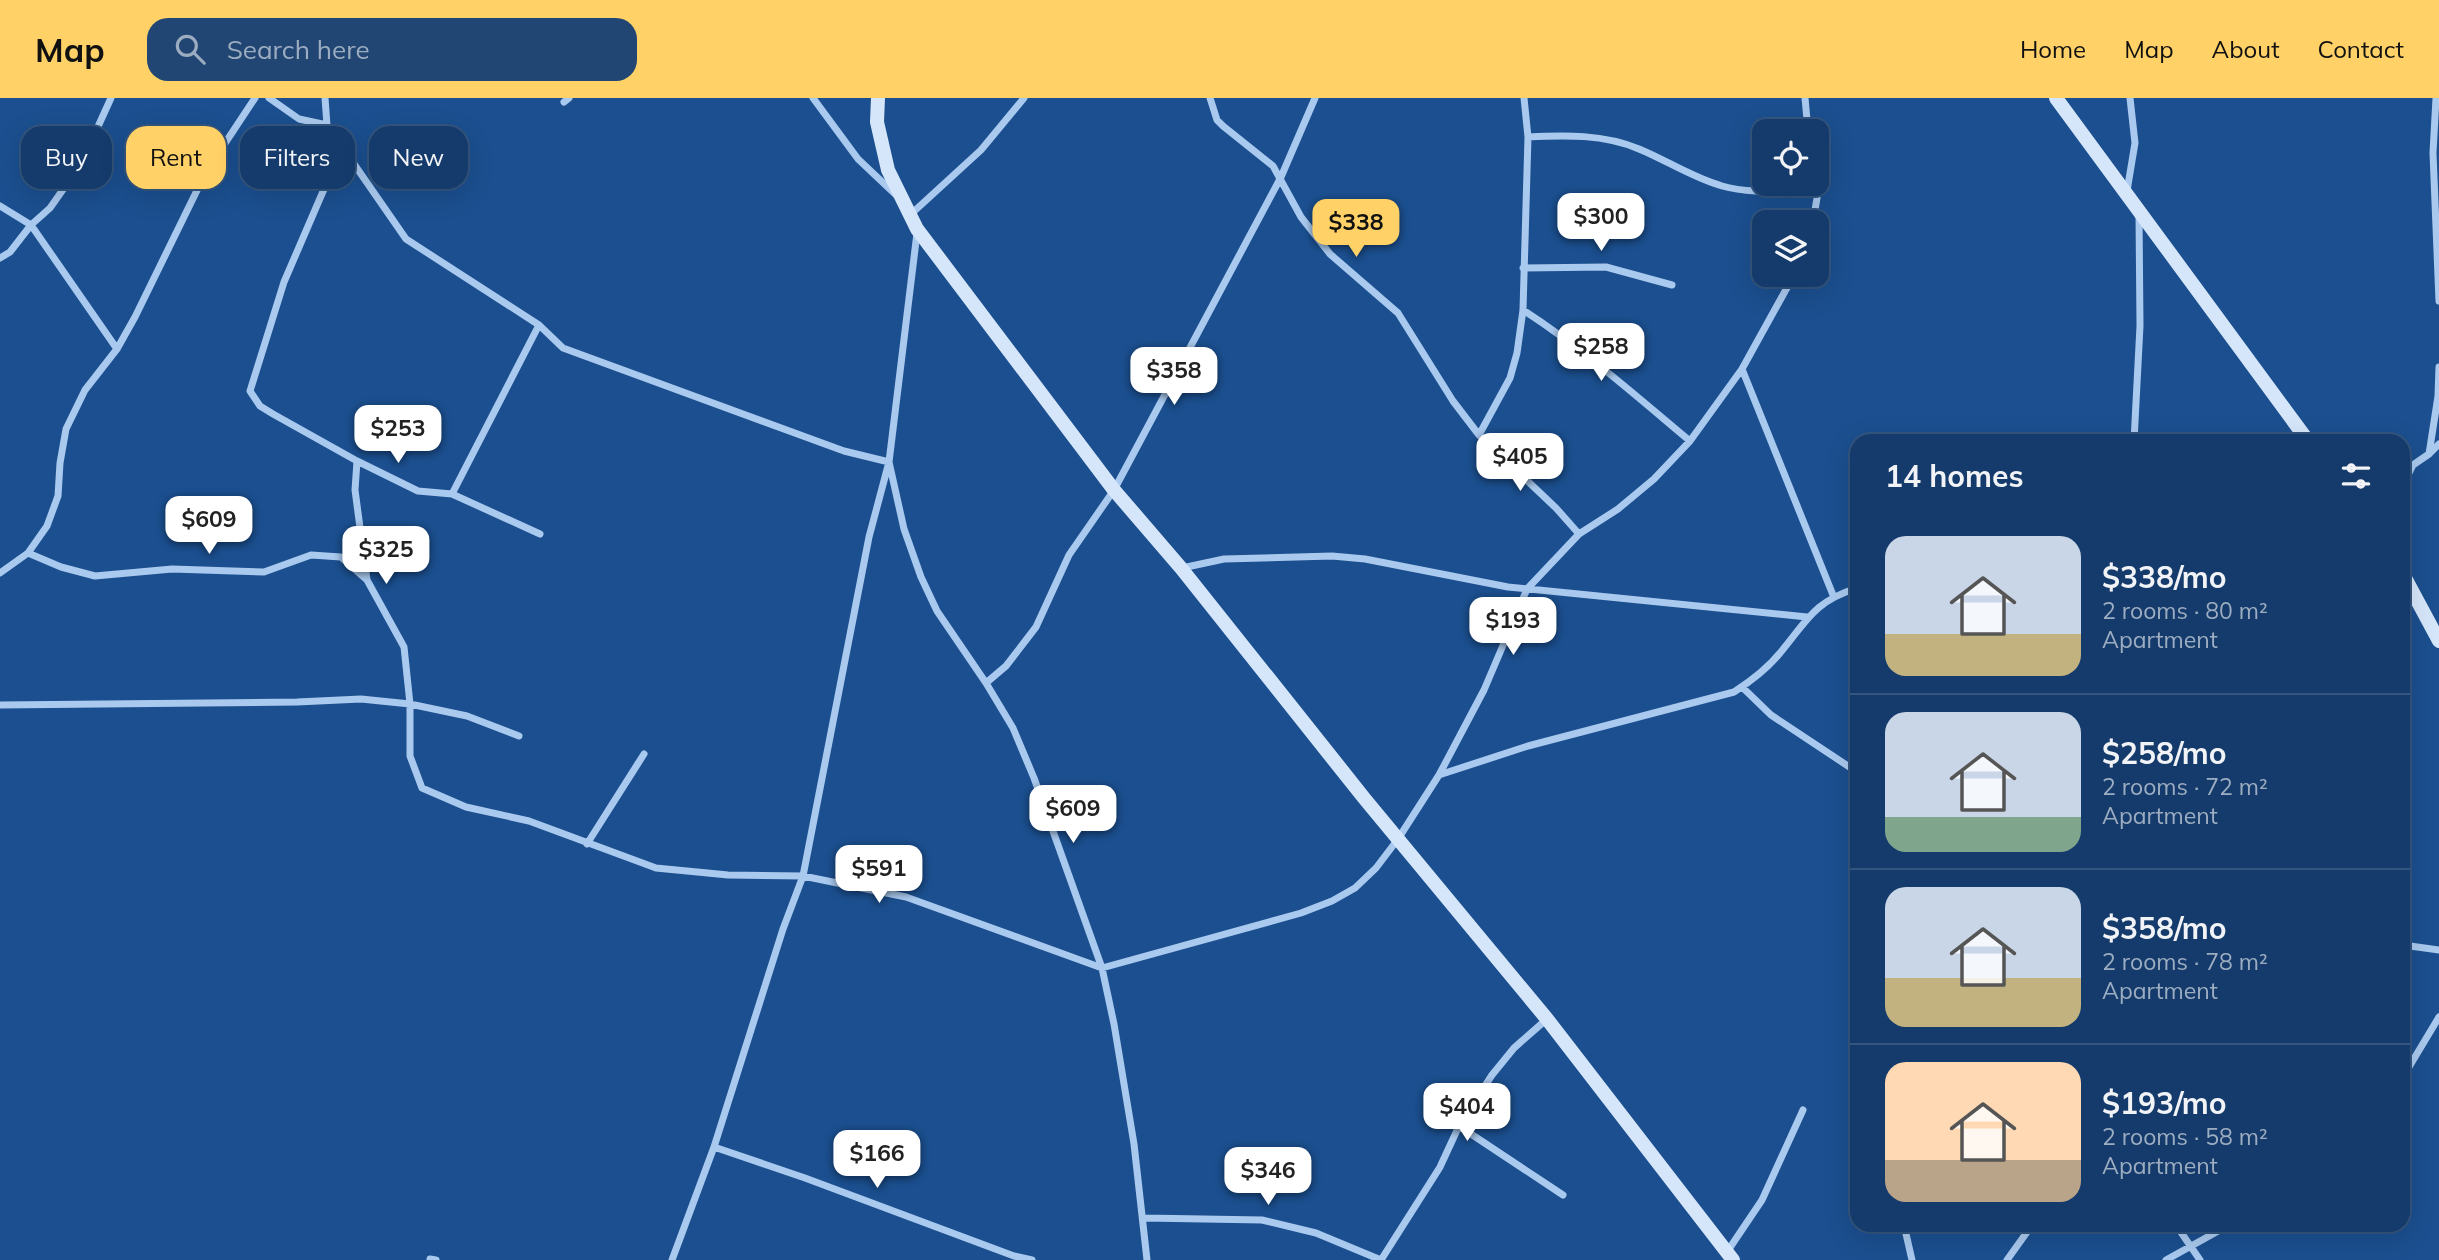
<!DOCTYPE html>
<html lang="en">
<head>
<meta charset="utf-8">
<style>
	:root { --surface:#143b6b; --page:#214673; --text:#f1f3f6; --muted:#9dadc1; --line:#33557e; --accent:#ffd166 }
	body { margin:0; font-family:Mulish,sans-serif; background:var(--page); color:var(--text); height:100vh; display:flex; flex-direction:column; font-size:26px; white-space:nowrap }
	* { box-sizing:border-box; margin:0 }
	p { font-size:23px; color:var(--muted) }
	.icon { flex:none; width:38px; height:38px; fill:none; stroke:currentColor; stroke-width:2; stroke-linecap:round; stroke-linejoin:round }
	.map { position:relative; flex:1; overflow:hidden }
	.drawer { position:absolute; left:1850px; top:336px; width:560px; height:798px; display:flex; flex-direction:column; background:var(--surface); border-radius:21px; box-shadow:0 7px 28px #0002,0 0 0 2px var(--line) }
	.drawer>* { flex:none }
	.banner { position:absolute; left:21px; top:28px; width:665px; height:63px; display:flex; gap:14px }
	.tools { position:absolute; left:1752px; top:21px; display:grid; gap:14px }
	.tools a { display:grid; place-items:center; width:77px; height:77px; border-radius:14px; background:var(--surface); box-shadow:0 7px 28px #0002,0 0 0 2px var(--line); font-size:35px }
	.price { position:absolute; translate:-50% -60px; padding:0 16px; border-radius:14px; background:#fff; color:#222; font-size:23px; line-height:46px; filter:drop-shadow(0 2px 4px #0008) }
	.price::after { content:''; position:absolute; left:50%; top:42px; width:21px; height:16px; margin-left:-10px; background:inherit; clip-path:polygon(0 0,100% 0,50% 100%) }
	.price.on { background:var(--accent); color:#111 }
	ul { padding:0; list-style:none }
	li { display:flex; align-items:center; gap:21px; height:175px; padding:0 35px }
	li+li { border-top:2px solid var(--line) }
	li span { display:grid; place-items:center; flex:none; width:196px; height:140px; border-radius:21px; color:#555 }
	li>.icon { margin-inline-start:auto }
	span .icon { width:84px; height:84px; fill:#fffc; stroke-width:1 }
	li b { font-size:30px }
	h2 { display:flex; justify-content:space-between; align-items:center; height:84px; padding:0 35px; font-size:30px }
	.chip { padding:0 24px; border-radius:21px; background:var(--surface); box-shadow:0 7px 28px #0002,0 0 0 2px var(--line); font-size:24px; line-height:63px }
	.chip.on { background:var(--accent); color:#111 }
	header { display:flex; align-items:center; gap:42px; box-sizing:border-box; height:98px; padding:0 35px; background:var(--accent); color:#111 }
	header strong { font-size:33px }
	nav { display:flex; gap:38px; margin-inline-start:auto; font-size:24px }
	.search { width:490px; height:63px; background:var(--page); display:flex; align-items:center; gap:18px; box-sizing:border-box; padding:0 24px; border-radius:21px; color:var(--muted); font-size:26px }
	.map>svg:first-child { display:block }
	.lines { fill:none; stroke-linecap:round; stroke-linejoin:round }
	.street { stroke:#a9c9ee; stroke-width:7 }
	.secondary { stroke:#d6e6fa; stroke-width:14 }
</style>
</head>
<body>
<header>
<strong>Map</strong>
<div class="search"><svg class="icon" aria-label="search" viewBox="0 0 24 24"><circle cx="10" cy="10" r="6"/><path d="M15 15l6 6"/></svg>Search here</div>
<nav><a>Home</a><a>Map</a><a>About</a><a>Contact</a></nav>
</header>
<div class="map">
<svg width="2439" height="1162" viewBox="0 0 2439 1162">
	<rect width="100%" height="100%" fill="#1b4f8f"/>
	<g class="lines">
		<path class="street" d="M269,0L299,21L327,27L406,141L539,227L563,250L844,353L889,364L904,431L921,479L937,513L986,585L1013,630L1034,680L1102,870L1114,926L1134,1046L1147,1162
			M325,0L327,27
			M813,0L858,61L895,96
			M1210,0L1217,22L1223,28L1273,68L1301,119L1330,156L1398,215L1453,303L1479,337L1556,410L1579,436
			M1805,0L1808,33
			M2436,0L2433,55L2439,203
			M564,4L569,0
			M1528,39C1564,37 1604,36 1639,51C1666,62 1693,80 1722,88C1750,96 1788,93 1818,94
			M343,47L284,184L250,293L260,308L273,316L357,363L418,393L452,396L540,436
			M2127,93L2135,45L2130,0
			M0,108L31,127L117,251
			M910,117L981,52L1024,0
			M1813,124L1818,94L1816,83
			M0,160L10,154L31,127L50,110L81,66L111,0
			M1523,170L1606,169L1672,187
			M1523,212C1583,251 1635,297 1690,343
			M1742,271L1833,497
			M1479,337L1510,280L1517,255L1523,212L1528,39L1524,0
			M2134,343L2140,228L2139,116
			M2429,356L2438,298L2439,269
			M357,363L355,392L367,482L404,549L410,606V658L422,690L466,709L529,723L656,770L728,777L803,778L906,799L1102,870L1301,815L1332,803L1355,790L1376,770L1398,741L1439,677L1528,648L1734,594C1751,583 1767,571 1780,555C1807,523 1813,504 1857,490
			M2403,387L2413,367L2429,356L2439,346
			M452,396L539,227
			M28,455L61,469L95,478L172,471L264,474L311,457L341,459L366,481
			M1182,470L1224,461L1332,458L1365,461L1508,489L1807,519
			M0,475L28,455L47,428L58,398L60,365L66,331L85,292L117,251L135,219L206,74L255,0
			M986,585L1006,568L1036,529L1069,457L1114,392L1281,79L1315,0
			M1742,589L1771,617L1857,674
			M0,607L297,604L361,601L410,606L467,618L519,638
			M1439,677L1484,592L1527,491L1579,436L1618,411L1654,381L1690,343L1742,271L1794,177
			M587,746L644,656
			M2403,847L2439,852
			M2403,979L2439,919
			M1459,1028L1563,1097
			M714,1049L805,1080L1014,1158L1032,1162
			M1144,1120L1262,1122L1316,1135L1381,1162
			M1904,1127L1912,1162
			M2176,1127L2200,1162
			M1727,1154L1762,1102L1803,1012
			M430,1161L436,1162
			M672,1162L714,1049L783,831L803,778L869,439L889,364L917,135
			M1381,1162L1440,1069L1459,1028L1492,977L1514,950L1547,921
			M2007,1162L2032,1127
			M2166,1162L2229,1127"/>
		<path class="secondary" d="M878,0L877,24L888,72L917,131L1114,392L1181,470L1364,700L1547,921L1733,1162
			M2056,0L2308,343
			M2403,476L2439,543"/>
	</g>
</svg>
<div class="tools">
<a><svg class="icon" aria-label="locate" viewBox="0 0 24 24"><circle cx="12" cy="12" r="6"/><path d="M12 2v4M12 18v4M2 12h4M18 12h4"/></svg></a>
<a><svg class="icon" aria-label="layers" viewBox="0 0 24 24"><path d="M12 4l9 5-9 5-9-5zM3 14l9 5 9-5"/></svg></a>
</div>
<b class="price" style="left:1601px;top:155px">$300</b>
<b class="price on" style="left:1356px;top:161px">$338</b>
<b class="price" style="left:1601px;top:285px">$258</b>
<b class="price" style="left:1174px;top:309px">$358</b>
<b class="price" style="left:398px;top:367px">$253</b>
<b class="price" style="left:1520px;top:395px">$405</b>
<b class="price" style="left:209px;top:458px">$609</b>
<b class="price" style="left:386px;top:488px">$325</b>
<b class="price" style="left:1513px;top:559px">$193</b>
<b class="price" style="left:1073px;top:747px">$609</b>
<b class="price" style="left:879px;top:807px">$591</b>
<b class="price" style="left:1467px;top:1045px">$404</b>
<b class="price" style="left:877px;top:1092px">$166</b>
<b class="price" style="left:1268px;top:1109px">$346</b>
<div class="banner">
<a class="chip">Buy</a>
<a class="chip on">Rent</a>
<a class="chip">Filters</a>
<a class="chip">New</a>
</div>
<section class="drawer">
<h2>14 homes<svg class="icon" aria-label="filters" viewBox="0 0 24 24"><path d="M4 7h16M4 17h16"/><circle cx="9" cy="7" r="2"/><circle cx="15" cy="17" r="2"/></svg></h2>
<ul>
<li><span style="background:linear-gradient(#c9d6e8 70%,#c2b280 0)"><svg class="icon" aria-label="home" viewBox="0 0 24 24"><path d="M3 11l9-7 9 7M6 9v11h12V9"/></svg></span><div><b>$338/mo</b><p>2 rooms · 80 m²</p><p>Apartment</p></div></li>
<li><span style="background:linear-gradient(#c9d6e8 75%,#7fa58c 0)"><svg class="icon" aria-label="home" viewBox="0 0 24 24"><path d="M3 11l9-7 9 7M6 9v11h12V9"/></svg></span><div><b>$258/mo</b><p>2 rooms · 72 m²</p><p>Apartment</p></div></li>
<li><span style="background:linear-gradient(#c9d6e8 65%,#c2b280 0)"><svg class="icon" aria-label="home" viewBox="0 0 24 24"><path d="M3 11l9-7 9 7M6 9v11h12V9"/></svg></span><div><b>$358/mo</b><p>2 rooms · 78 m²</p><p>Apartment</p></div></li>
<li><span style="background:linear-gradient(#ffd9b3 70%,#b9a48a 0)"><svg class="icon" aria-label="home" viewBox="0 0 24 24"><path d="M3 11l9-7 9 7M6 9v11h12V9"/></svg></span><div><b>$193/mo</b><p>2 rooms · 58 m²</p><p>Apartment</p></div></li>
</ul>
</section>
</div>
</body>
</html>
